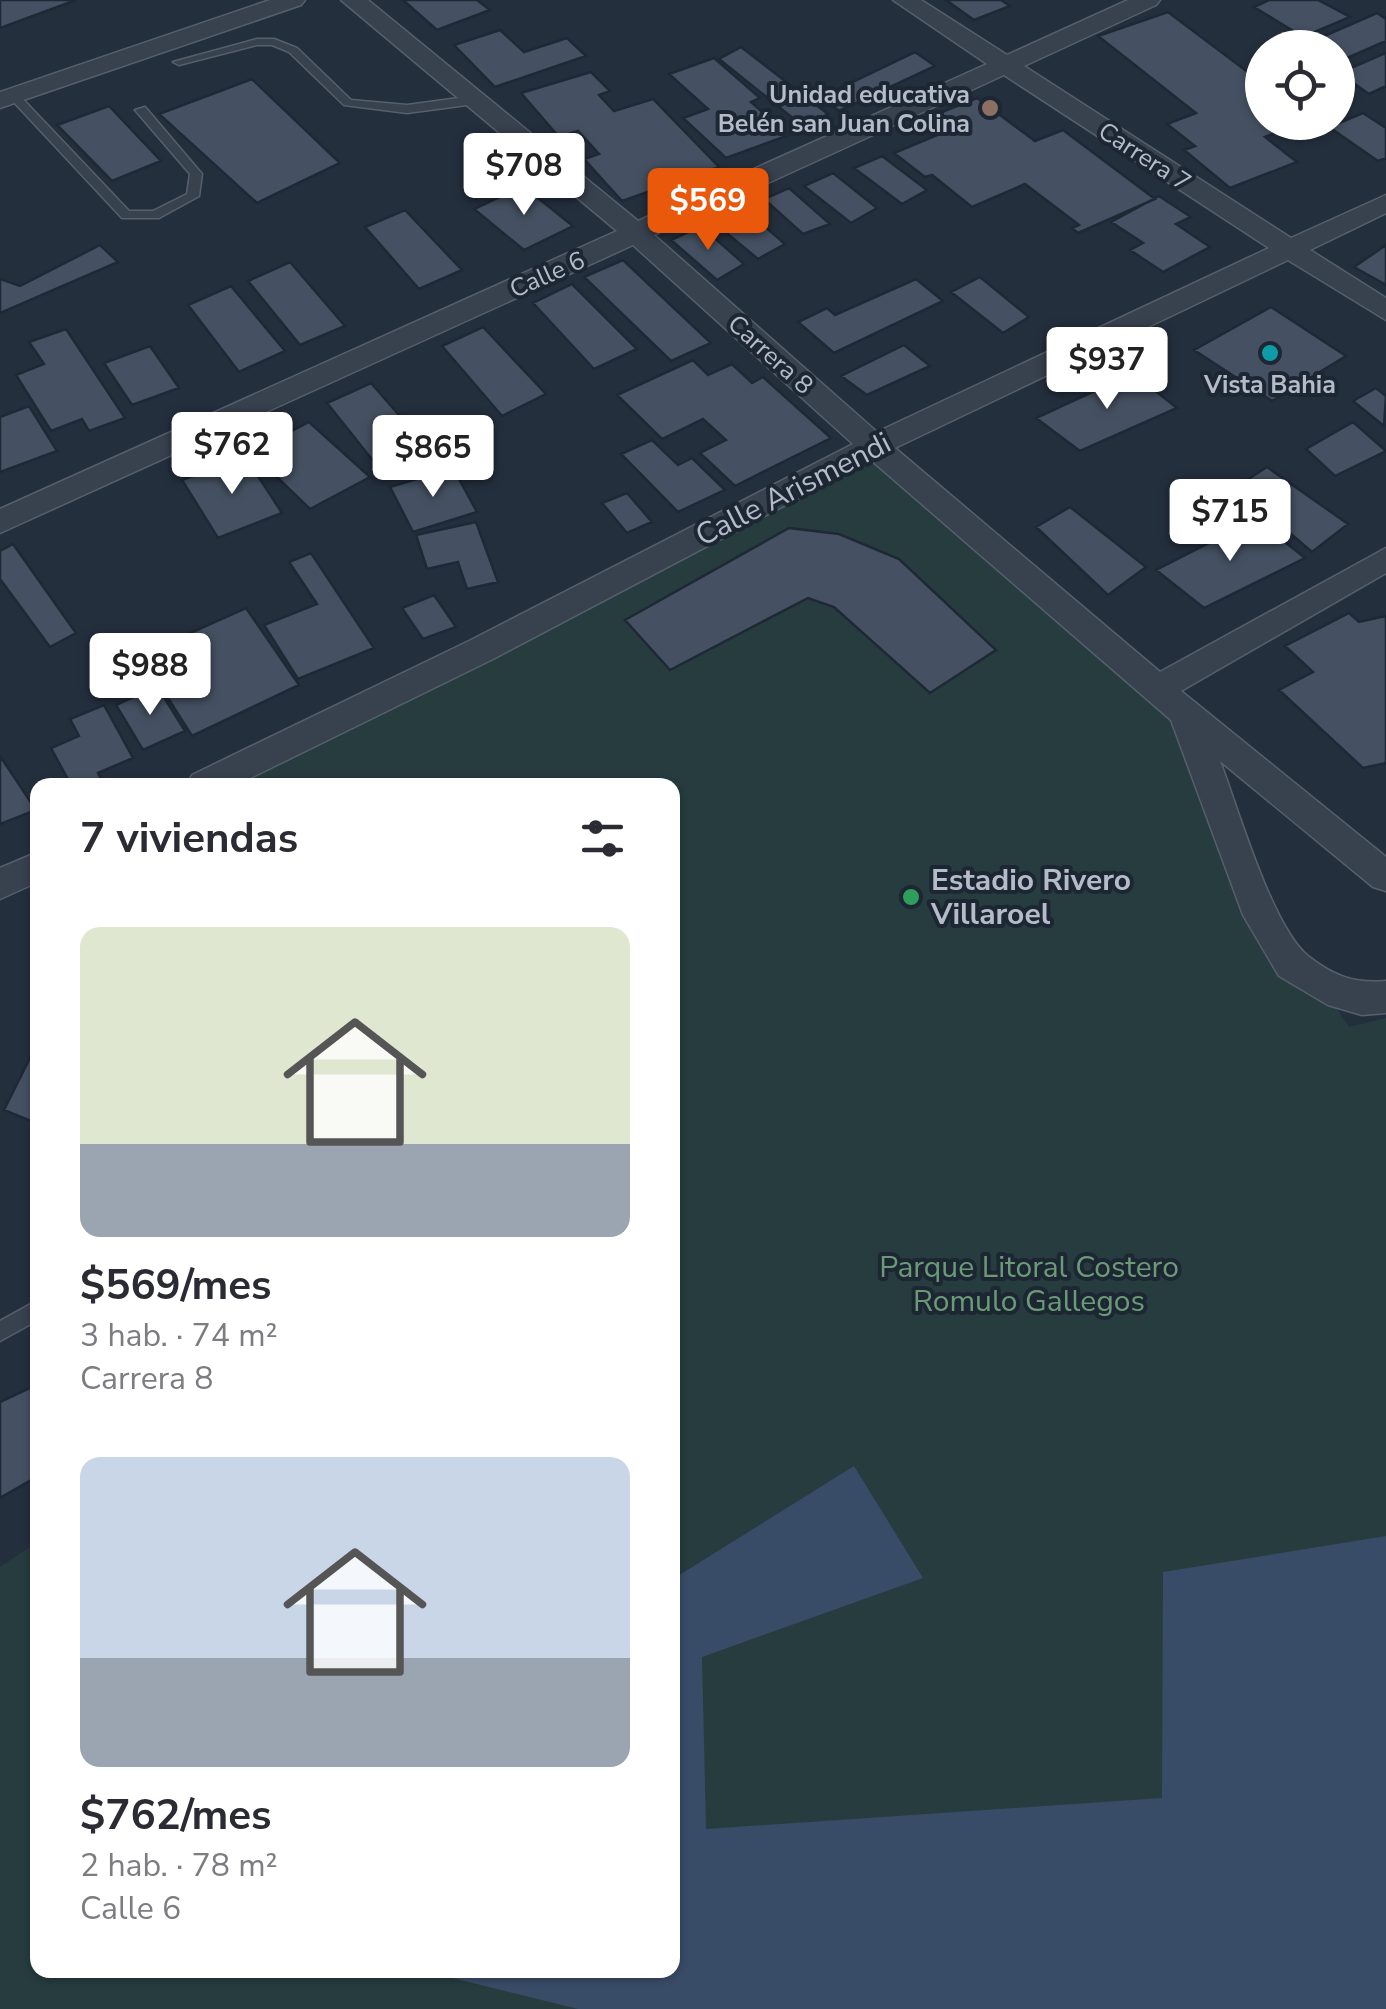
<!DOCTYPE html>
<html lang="es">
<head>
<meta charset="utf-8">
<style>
	:root { --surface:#fff; --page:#f2f2f3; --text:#2b2b33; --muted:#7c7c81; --accent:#ea580c }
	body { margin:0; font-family:"Nunito Sans",sans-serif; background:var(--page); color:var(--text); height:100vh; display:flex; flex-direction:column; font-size:38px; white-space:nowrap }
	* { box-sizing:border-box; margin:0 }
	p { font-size:32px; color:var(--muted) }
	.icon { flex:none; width:55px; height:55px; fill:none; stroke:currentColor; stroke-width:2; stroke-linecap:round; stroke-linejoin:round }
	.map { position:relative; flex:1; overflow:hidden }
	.side { position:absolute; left:30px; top:778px; width:650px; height:1200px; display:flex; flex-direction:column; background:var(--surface); border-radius:20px; box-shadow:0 2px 8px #0004 }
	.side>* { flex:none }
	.buttons { position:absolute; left:1245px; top:30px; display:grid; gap:20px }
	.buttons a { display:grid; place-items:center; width:110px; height:110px; border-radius:50%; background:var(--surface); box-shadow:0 2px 8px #0004; font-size:50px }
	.price { position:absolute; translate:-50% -85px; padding:0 22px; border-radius:10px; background:#fff; color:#222; font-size:32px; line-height:65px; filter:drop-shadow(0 2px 5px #0008) }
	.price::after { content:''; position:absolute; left:50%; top:60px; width:30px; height:22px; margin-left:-15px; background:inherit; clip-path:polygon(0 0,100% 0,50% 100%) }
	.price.current { background:var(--accent); color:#fff }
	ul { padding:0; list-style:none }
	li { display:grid; align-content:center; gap:20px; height:530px; padding:0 50px }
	li span { display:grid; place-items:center; height:310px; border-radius:20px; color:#555 }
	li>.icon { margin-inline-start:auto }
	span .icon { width:180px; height:180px; fill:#fffc; stroke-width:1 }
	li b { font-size:42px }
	h2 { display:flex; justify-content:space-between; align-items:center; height:120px; padding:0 50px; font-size:42px }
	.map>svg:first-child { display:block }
	.green { fill:#263c3f }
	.water { fill:#394c67 }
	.building { fill:#455162; stroke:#1f2835; stroke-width:2.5 }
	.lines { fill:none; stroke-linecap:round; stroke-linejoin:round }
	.lane-casing { stroke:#565f6c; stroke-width:3 }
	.street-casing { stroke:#565f6c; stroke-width:3 }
	.lane { fill:#38414e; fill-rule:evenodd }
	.street { fill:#38414e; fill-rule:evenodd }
	.education-dot { fill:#8d6e63; stroke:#1d2633; stroke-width:4 }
	.culture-dot { fill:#0f9aa8; stroke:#1d2633; stroke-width:4 }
	.leisure-dot { fill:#2e9e5b; stroke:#1d2633; stroke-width:4 }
	.labels { text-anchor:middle; stroke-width:8; stroke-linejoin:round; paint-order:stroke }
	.far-poi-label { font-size:25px; font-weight:bold; fill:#b4bcc9; stroke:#1d2633; text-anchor:end }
	.far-street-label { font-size:25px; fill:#b4bcc9; stroke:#1d2633 }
	.street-label { font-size:30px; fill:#b4bcc9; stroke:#1d2633 }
	.poi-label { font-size:30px; font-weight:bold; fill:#b4bcc9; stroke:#1d2633; text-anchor:start }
	.park-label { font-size:30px; fill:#6b9a76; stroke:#1d2633 }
</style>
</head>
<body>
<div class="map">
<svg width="1386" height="2009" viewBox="0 0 1386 2009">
	<rect width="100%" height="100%" fill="#242f3e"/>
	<path class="green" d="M874,446L1185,713L1245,871L1349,1027L1386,1018V2009H0V1567L37,1542L38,1970H672V785H203Z"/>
	<path class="water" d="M854,1466L923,1578L702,1657L706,1829L1162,1798L1163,1572L1386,1536V2009H578L420,1970H672L673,1579Z"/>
	<path class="building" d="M0,0H76L0,28Z
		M403,0H477L490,10L437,30Z
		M946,0H1001L1010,6L974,20Z
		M1269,0H1318L1350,17L1303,37L1254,7Z
		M1168,12L1261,82L1252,85L1262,93V122L1302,123L1265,137L1297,162L1230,188L1184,150L1195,146L1167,124L1196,113L1098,36Z
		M1377,13L1386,19V41L1338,62V48L1299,47Z
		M500,30L524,52L567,38L586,56L495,87L454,45Z
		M741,47L828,114L804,127L719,59Z
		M915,52L935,66L839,111L821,97Z
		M1386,53V86L1369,94L1339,73Z
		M714,58L760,98L751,102L789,135L726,158L683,118L708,109L669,74Z
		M591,72L610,91L599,95L614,111L653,99L719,167L622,201L584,159L599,154L578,131L559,137L521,93Z
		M252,79L340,163L257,203L159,114Z
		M977,98L1035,141L1063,130L1155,199L1078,233L1072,228L1079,225L1025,184L972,207L932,175L925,177L894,153L940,134L922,120Z
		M109,106L161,161L112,181L57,125Z
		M1363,113L1386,128V158L1378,161L1329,127Z
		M882,156L927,190L902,204L854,168Z
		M833,173L877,208L851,223L804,186Z
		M523,186L573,226L524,250L474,209Z
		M789,188L830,224L803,234L764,199Z
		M1159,196L1191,217L1176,224L1210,247L1163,272L1130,250L1143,243L1111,222Z
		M742,207L785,244L758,259L712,221Z
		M405,210L462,270L419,289L365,227Z
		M701,226L744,264L717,280L671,240Z
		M100,245L118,262L0,313V279L20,286Z
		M1386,245V285L1354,267Z
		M623,260L711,343L671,361L584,277Z
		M290,262L345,326L300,345L248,281Z
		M980,277L1029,317L1003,333L951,292Z
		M916,279L943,301L834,353L798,322L827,308L835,315Z
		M572,284L637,349L594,369L533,303Z
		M231,286L285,351L239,372L188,305Z
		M1271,307L1346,356L1272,401L1194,350Z
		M483,327L546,394L502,416L442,346Z
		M66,329L125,418L89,431L82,419L51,431L16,375L44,364L29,342Z
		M904,345L930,366L867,395L841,376Z
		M150,346L179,388L132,405L104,363Z
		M693,360L708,375L732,364L752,383L763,377L831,438L735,486L700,453L726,440L703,419L662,439L617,395Z
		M1133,373L1177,408L1080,451L1036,418Z
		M371,383L433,454L386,477L327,403Z
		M1376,388L1386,396L1384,426L1353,401Z
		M29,406L57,451L0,472V417Z
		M309,422L370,477L310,509L251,452Z
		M1353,422L1386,451L1335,476L1306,449Z
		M652,440L678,465L692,458L725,490L678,512L621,454Z
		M245,456L282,513L218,538L182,480Z
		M1267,467L1348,524L1312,552L1236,487Z
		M453,468L477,512L413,532L390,487Z
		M627,493L652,522L627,533L602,503Z
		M1070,507L1146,567L1108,595L1036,527Z
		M1256,519L1305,558L1204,608L1156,570Z
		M476,522L498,582L467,589L458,562L427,569L416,535Z
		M789,528L839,534L899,559L996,650L930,693L834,607L808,598L670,670L625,620Z
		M13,544L76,633L50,647L0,579V551Z
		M311,553L374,648L298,679L264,625L317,604L289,562Z
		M434,595L456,627L423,639L402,608Z
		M246,608L299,685L192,736L156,679L186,665L170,642Z
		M1349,613L1359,622L1386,616V763L1363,768L1279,690L1313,672L1285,646Z
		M157,686L185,731L143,750L116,705Z
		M104,705L133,758L98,773L104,785H71L51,748L79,736L70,719Z
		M0,756L36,810L0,824Z
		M38,1042V1124L4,1110Z
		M38,1384V1476L0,1498V1402Z"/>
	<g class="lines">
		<defs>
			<path id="lane" d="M257,39H274L297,48L351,100L407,105L474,96L480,100L474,104L407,113L344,105L289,52L272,45H257L179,65L173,62Z
				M14,92L18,94L129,211H153L187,194L190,174L135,110L145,107L202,174L199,196L159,218H122L10,98L8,96Z
				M38,1300V1320L0,1341V1321Z"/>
			<path id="street" d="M270,0H305L301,5L0,108V92Z
				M341,0H368L638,221L987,64L893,0H921L1007,55L1128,0H1160L1156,5L1024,66L1291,238L1386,195V213L1310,250L1386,298V320L1288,260L895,448L1160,672L1386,548V573L1181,691L1386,857V891L1373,887L1220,761C1238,808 1272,927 1308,956C1333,976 1355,984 1386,981V1013L1362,1015L1328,1005L1279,976L1243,915L1171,720L871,460L493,659L236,785H187L192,775L469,641L853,444L633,245L0,533V509L617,231ZM1004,75L1269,248L877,432L654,235Z
				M38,852V882L0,899V868Z"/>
		</defs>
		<use href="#lane" class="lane-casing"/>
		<use href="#street" class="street-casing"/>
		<use href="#lane" class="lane"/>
		<use href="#street" class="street"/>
	</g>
	<circle class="education-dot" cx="990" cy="108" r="10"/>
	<circle class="culture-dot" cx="1270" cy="353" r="10"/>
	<circle class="leisure-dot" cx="911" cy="897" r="10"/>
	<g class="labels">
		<g class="far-poi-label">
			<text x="970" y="103">Unidad educativa<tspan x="970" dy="29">Belén san Juan Colina</tspan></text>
			<text x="1270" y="393" text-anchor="middle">Vista Bahia</text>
		</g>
		<g class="far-street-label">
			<text transform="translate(1145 156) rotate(33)" y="9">Carrera 7</text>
			<text transform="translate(547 274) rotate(-24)" y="9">Calle 6</text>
			<text transform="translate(771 354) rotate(42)" y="9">Carrera 8</text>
		</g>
		<g class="street-label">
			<text transform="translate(793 489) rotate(-27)" y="10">Calle Arismendi</text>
		</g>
		<g class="poi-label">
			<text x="931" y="890">Estadio Rivero<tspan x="931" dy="34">Villaroel</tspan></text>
		</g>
		<g class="park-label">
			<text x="1029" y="1277">Parque Litoral Costero<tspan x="1029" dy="34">Romulo Gallegos</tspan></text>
		</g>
	</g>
</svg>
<div class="buttons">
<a><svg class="icon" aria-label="locate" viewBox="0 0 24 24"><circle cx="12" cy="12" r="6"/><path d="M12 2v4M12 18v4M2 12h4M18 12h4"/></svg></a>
</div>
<b class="price" style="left:524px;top:218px">$708</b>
<b class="price current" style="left:708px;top:253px">$569</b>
<b class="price" style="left:1107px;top:412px">$937</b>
<b class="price" style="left:232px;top:497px">$762</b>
<b class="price" style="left:433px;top:500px">$865</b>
<b class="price" style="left:1230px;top:564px">$715</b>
<b class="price" style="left:150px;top:718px">$988</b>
<section class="side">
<h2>7 viviendas<svg class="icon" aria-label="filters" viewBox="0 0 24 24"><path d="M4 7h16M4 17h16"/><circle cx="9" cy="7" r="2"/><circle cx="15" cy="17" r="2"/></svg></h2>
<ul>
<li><span style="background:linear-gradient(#dfe7d0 70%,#9aa5b1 0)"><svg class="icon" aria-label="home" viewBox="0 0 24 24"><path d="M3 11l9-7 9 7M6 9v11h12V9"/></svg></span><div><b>$569/mes</b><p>3 hab. · 74 m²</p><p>Carrera 8</p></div></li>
<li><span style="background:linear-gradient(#c9d6e8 65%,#9aa5b1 0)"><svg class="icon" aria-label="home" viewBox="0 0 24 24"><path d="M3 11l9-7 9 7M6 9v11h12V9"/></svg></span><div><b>$762/mes</b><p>2 hab. · 78 m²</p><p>Calle 6</p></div></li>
</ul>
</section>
</div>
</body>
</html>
